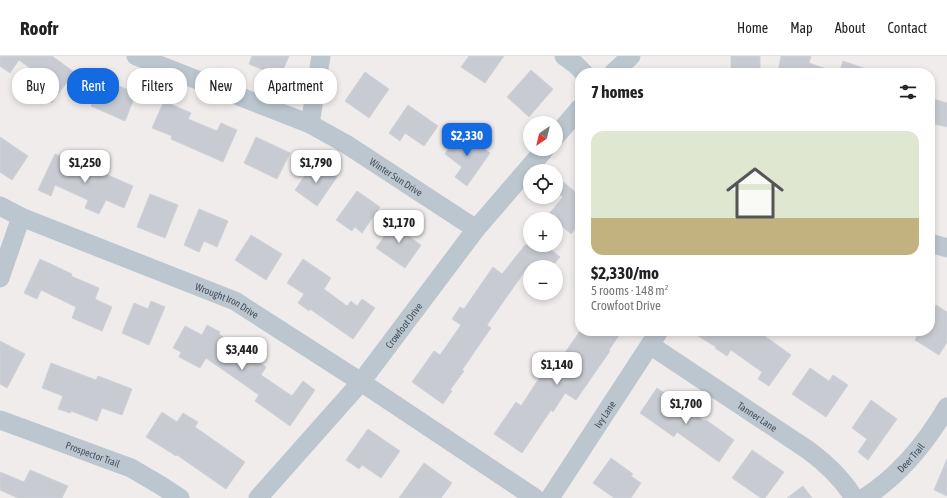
<!DOCTYPE html>
<html lang="en">
<head>
<meta charset="utf-8">
<style>
	:root { --surface:#fff; --page:#f2f2f2; --text:#222; --muted:#767676; --line:#e0e0e0; --accent:#136ae1 }
	body { margin:0; font-family:"Asap Condensed",sans-serif; background:var(--page); color:var(--text); height:100vh; display:flex; flex-direction:column; font-size:15px; white-space:nowrap }
	* { box-sizing:border-box; margin:0 }
	p { font-size:13px; color:var(--muted) }
	.icon { flex:none; width:22px; height:22px; fill:none; stroke:currentColor; stroke-width:2; stroke-linecap:round; stroke-linejoin:round }
	.map { position:relative; flex:1; overflow:hidden }
	.side { position:absolute; left:575px; top:12px; width:360px; height:268px; display:flex; flex-direction:column; background:var(--surface); border-radius:16px; box-shadow:0 2px 6px #0003 }
	.side>* { flex:none }
	.hud { position:absolute; left:12px; top:12px; width:380px; height:36px; display:flex; gap:8px }
	.needle { width:26px; rotate:215deg }
	.fabs { position:absolute; left:523px; top:60px; display:grid; gap:8px }
	.fabs a { display:grid; place-items:center; width:40px; height:40px; border-radius:50%; background:var(--surface); box-shadow:0 2px 6px #0003; font-size:20px }
	.price { position:absolute; translate:-50% -34px; padding:0 9px; border-radius:8px; background:#fff; color:#222; font-size:13px; line-height:26px; filter:drop-shadow(0 1px 2px #0008) }
	.price::after { content:''; position:absolute; left:50%; top:24px; width:12px; height:9px; margin-left:-6px; background:inherit; clip-path:polygon(0 0,100% 0,50% 100%) }
	.price.selected { background:var(--accent); color:#fff }
	ul { padding:0; list-style:none }
	li { display:grid; align-content:center; gap:8px; height:212px; padding:0 16px }
	li span { display:grid; place-items:center; height:124px; border-radius:12px; color:#555 }
	li>.icon { margin-inline-start:auto }
	span .icon { width:72px; height:72px; fill:#fffc; stroke-width:1 }
	li b { font-size:17px }
	h2 { display:flex; justify-content:space-between; align-items:center; height:48px; padding:0 16px; font-size:17px }
	.chip { padding:0 14px; border-radius:16px; background:var(--surface); box-shadow:0 2px 6px #0003; font-size:14px; line-height:36px }
	.chip.selected { background:var(--accent); color:#fff }
	header { display:flex; align-items:center; gap:24px; box-sizing:border-box; height:56px; padding:0 20px; background:var(--surface); border-bottom:1px solid var(--line) }
	header strong { font-size:19px }
	nav { display:flex; gap:22px; margin-inline-start:auto; font-size:14px }
	.map>svg:first-child { display:block }
	.building { fill:#c8cbd1; stroke:#cfd2d8 }
	.lines { fill:none; stroke-linecap:round; stroke-linejoin:round }
	.minor { stroke:#bcc6cf; stroke-width:19 }
	.labels { text-anchor:middle; stroke-width:4; stroke-linejoin:round; paint-order:stroke }
	.street-label { font-size:10px; fill:#444f5a; stroke:#fff }
</style>
</head>
<body>
<header>
<strong>Roofr</strong>
<nav><a>Home</a><a>Map</a><a>About</a><a>Contact</a></nav>
</header>
<div class="map">
<svg width="947" height="442" viewBox="0 0 947 442">
	<rect width="100%" height="100%" fill="#efeceb"/>
	<path class="building" d="M0,0H52L74,16L52,47L39,38L44,31L34,24L38,18L19,4L10,17L0,10Z
		M252,0H289L280,21L249,8Z
		M469,0H504L485,27L461,11Z
		M731,0H760V17H731Z
		M781,0H811L809,7L833,15V17H787L778,15Z
		M843,5L872,15V17H839Z
		M531,14L553,33L529,61L507,41Z
		M365,16L389,33L369,62L345,45Z
		M102,23L136,37L125,65L91,50Z
		M930,42L947,47V71L930,67Z
		M164,45L191,57L188,63L217,75L221,67L237,74L223,106L171,83L172,80L152,72Z
		M408,49L438,70L424,90L405,77L400,85L389,77Z
		M460,76L490,97L467,130L455,121L462,111L445,98Z
		M0,81L28,100L12,124L0,116Z
		M256,81L290,97L277,123L244,107Z
		M55,98L100,118L101,116L133,130L124,152L106,144L99,158L85,152L88,144L55,129L51,140L38,134Z
		M315,105L337,121L317,150L295,134Z
		M562,125L580,140V167L571,178L556,165V163H553L548,159L563,141L556,135V132Z
		M357,135L380,151L362,177L355,171L352,175L336,164Z
		M150,138L178,149L165,182L137,171Z
		M199,153L228,165L217,191L204,185L199,196L184,189Z
		M398,161L409,168L404,177L421,189L405,212L376,192Z
		M251,179L282,198L266,224L235,204Z
		M525,189H545L560,201L552,211H530V219L525,215L487,269L491,272L462,314L464,315L450,334L452,335L443,348L412,326L434,295L440,299L461,269L452,263L460,251L464,253L493,211L502,218Z
		M40,203L72,218L71,220L99,232L95,243L112,251L102,275L72,262L76,251L41,234L37,243L24,237Z
		M303,203L331,222L324,233L347,250L351,245L357,250L362,243L375,252L353,283L310,253L309,255L298,247L304,238L287,227Z
		M151,245L165,251L149,289L122,277L134,247L148,253Z
		M936,249L947,256V286L939,299L915,284L920,275H930V259Z
		M207,269L220,276L219,278L266,311L261,319L292,340L303,325L315,334L290,370L255,345L259,339L206,302L200,312L179,301L181,296L173,292L185,270L202,279Z
		M580,275H622L609,294L610,295L576,344L565,337L553,356L551,354L522,397L494,378L516,346L521,350L547,310L553,314Z
		M690,275H758L791,299L769,330L758,323L762,316L731,294L727,300L715,292L716,291Z
		M0,285L25,298L7,332L0,328Z
		M51,307L96,324L98,320L132,333L122,359L102,352L97,365L71,355L70,357L58,353L63,340L42,332Z
		M810,312L829,325L833,319L848,329L826,361L792,338Z
		M657,332L704,365L706,364L734,384L719,406L677,376L674,381L640,357Z
		M871,344L897,363L868,404L858,396L867,383L852,372Z
		M162,356L177,366L183,357L198,366L195,371L245,406L226,433L177,399L176,400L146,381Z
		M368,373L400,395L381,422L362,409L359,413L346,404Z
		M752,394L784,416L765,442H761L732,422Z
		M611,402L633,418L631,420L641,427L631,442H614L593,427Z
		M947,403V440L934,434Z
		M424,407L452,427L441,442H399Z
		M30,414L68,430L62,442H18L0,434V416L24,426Z
		M803,430L812,442H787Z"/>
	<g class="lines">
		<g class="minor">
			<path id="s1" d="M136,0L310,68L346,88L476,173"/>
			<path d="M564,0L575,8L584,17"/>
			<path d="M613,17L631,0"/>
			<path d="M310,68L321,0"/>
			<path d="M556,80L580,52"/>
			<path id="s2" d="M0,150L21,161L235,245L361,326L535,442"/>
			<path d="M930,187L947,192"/>
			<path d="M0,222L21,161"/>
			<path id="s3" d="M650,289L808,394C827,408 842,422 854,442"/>
			<path id="s4" d="M0,364L131,412L160,429L180,442"/>
			<path id="s5" d="M258,442L361,326L476,173L545,93"/>
			<path id="s6" d="M550,442L659,275"/>
			<path id="s7" d="M864,442C900,419 926,387 947,351"/>
		</g>
	</g>
	<g class="labels">
		<g class="street-label">
			<text dy="4" stroke="none"><textPath href="#s1" startOffset="288">Winter Sun Drive</textPath></text>
			<text dy="4" stroke="none"><textPath href="#s2" startOffset="246">Wrought Iron Drive</textPath></text>
			<text dy="4" stroke="none"><textPath href="#s5" startOffset="226">Crowfoot Drive</textPath></text>
			<text dy="4" stroke="none"><textPath href="#s6" startOffset="100">Ivy Lane</textPath></text>
			<text dy="4" stroke="none"><textPath href="#s3" startOffset="129">Tanner Lane</textPath></text>
			<text dy="4" stroke="none"><textPath href="#s4" startOffset="99">Prospector Trail</textPath></text>
			<text dy="4" stroke="none"><textPath href="#s7" startOffset="62">Deer Trail</textPath></text>
		</g>
	</g>
</svg>
<div class="fabs">
<a><svg class="needle" viewBox="-14 -14 28 28"><path d="M0-13l5 13h-10z" fill="#e53935"/><path d="M0 13l5-13h-10z" fill="#767676"/></svg></a>
<a><svg class="icon" aria-label="locate" viewBox="0 0 24 24"><circle cx="12" cy="12" r="6"/><path d="M12 2v4M12 18v4M2 12h4M18 12h4"/></svg></a>
<a>+</a>
<a>−</a>
</div>
<b class="price selected" style="left:467px;top:101px">$2,330</b>
<b class="price" style="left:85px;top:128px">$1,250</b>
<b class="price" style="left:316px;top:128px">$1,790</b>
<b class="price" style="left:399px;top:188px">$1,170</b>
<b class="price" style="left:242px;top:315px">$3,440</b>
<b class="price" style="left:557px;top:330px">$1,140</b>
<b class="price" style="left:686px;top:369px">$1,700</b>
<div class="hud">
<a class="chip">Buy</a>
<a class="chip selected">Rent</a>
<a class="chip">Filters</a>
<a class="chip">New</a>
<a class="chip">Apartment</a>
</div>
<section class="side">
<h2>7 homes<svg class="icon" aria-label="filters" viewBox="0 0 24 24"><path d="M4 7h16M4 17h16"/><circle cx="9" cy="7" r="2"/><circle cx="15" cy="17" r="2"/></svg></h2>
<ul>
<li><span style="background:linear-gradient(#dfe7d0 70%,#c2b280 0)"><svg class="icon" aria-label="home" viewBox="0 0 24 24"><path d="M3 11l9-7 9 7M6 9v11h12V9"/></svg></span><div><b>$2,330/mo</b><p>5 rooms · 148 m²</p><p>Crowfoot Drive</p></div></li>
</ul>
</section>
</div>
</body>
</html>
